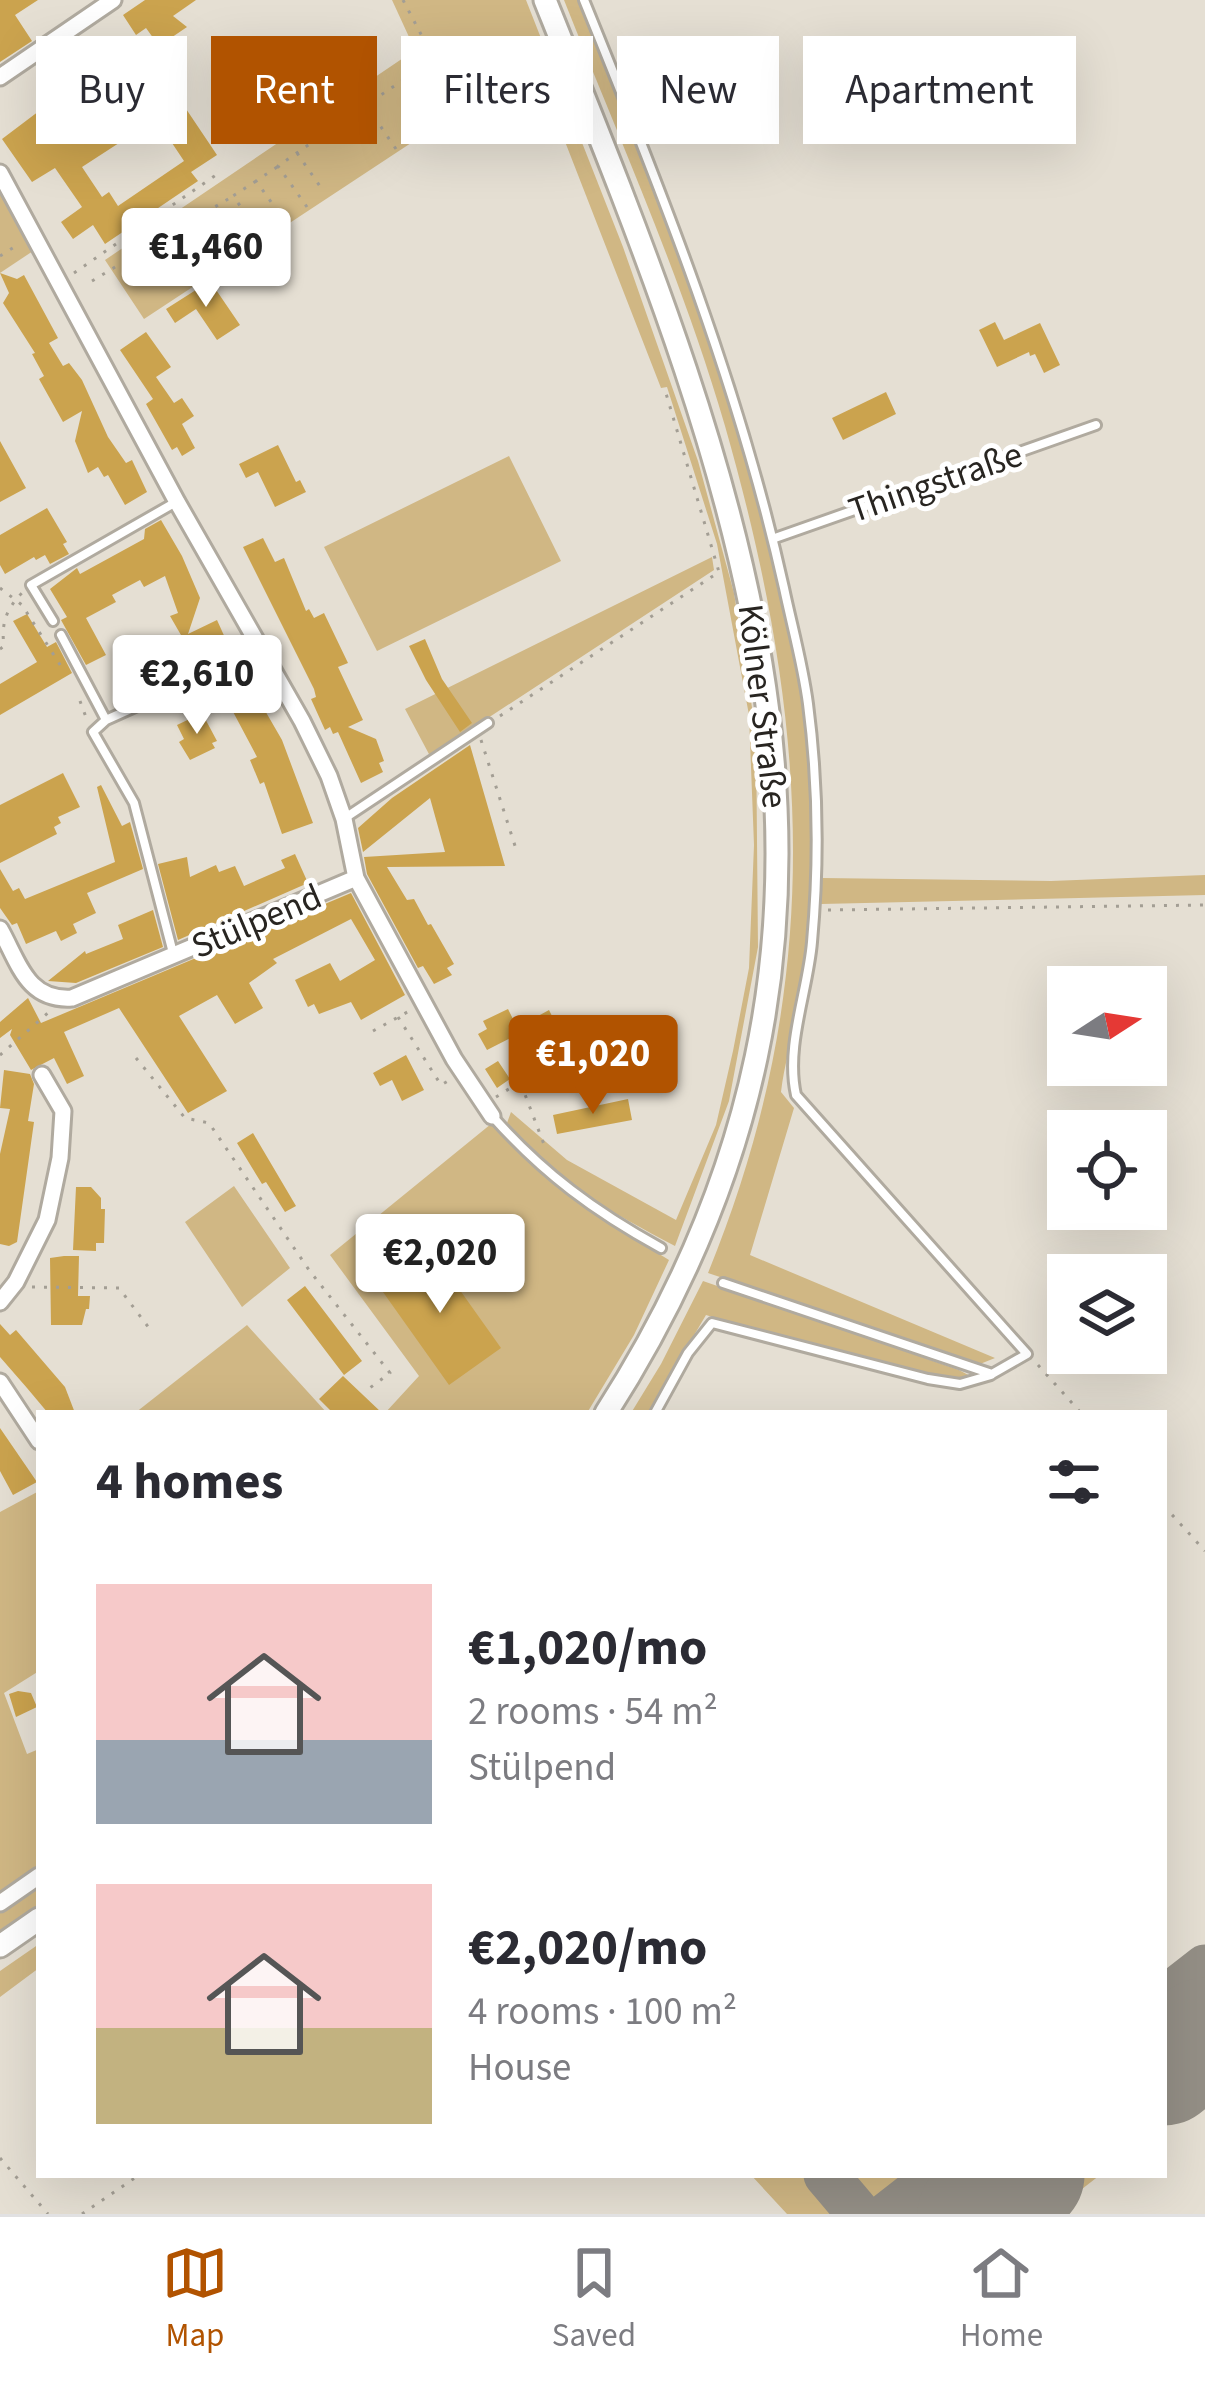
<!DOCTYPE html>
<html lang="en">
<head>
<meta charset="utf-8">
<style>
	:root { --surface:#fff; --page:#f7f7f7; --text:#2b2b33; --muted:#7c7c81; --line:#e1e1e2; --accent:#b15300 }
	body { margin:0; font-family:"Source Sans 3",sans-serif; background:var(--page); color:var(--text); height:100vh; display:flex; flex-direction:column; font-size:45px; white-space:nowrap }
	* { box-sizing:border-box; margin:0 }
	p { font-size:39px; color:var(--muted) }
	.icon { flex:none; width:66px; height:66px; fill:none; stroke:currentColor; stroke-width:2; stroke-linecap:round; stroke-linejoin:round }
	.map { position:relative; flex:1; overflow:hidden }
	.panel { position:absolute; left:36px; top:1410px; width:1131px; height:768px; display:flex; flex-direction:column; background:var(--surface); border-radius:0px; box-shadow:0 12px 48px #0002 }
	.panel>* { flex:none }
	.guide { position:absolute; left:36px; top:36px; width:1134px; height:108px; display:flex; gap:24px }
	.needle { width:78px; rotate:78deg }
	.controls { position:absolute; left:1047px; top:966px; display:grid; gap:24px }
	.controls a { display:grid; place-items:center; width:120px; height:120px; border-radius:0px; background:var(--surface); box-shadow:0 12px 48px #0002; font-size:60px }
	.price { position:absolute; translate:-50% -102px; padding:0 27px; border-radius:12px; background:#fff; color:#222; font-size:39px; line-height:78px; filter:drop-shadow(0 3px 6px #0008) }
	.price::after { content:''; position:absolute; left:50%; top:72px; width:36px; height:27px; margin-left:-18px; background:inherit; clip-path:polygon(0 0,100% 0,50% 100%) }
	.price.current { background:var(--accent); color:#fff }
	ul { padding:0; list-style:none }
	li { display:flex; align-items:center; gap:36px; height:300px; padding:0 60px }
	li span { display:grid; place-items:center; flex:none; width:336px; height:240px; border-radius:0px; color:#555 }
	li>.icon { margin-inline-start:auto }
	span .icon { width:144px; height:144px; fill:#fffc; stroke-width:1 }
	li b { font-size:51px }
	h2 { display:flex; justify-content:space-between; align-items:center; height:144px; padding:0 60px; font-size:51px }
	.tag { padding:0 42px; border-radius:0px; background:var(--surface); box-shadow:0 12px 48px #0002; font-size:42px; line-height:108px }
	.tag.current { background:var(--accent); color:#fff }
	.tab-bar { display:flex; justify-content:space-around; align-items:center; height:168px; border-top:3px solid var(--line); background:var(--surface); font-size:33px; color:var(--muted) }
	.tab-bar a { display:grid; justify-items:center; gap:6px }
	.tab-bar .current { color:var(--accent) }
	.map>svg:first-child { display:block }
	.green { fill:#d0b784 }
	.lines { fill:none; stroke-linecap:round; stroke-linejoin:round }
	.taxiway { stroke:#948f86; stroke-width:45 }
	.runway { stroke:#948f86; stroke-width:117 }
	.building { fill:#cba34e; fill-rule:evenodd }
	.service-casing { stroke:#b0aa9f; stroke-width:14 }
	.minor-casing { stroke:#b0aa9f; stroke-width:21 }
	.secondary-casing { stroke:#b0aa9f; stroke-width:27 }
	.path { stroke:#a39e94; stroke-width:3; stroke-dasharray:3 9; stroke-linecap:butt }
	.service { stroke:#fff; stroke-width:8 }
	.minor { stroke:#fff; stroke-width:15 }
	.secondary { stroke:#fff; stroke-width:21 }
	.labels { text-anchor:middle; stroke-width:10; stroke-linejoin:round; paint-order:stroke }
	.street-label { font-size:36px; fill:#282521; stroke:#fff }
</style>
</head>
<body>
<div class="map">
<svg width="1205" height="2214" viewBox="0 0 1205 2214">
	<rect width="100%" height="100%" fill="#e5dfd3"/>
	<path class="green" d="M392,0H526L623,247L698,461L734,593L756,733L758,947L729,1101L675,1246C611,1212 552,1181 507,1123L511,1112L567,1160L676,1220L716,1125L733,1051L749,968L754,845L749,715L717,544L667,387L661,388L534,62L144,319L105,260L415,50Z
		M564,0H580C688,275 816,566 812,867C811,908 812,954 803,994C796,1027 785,1058 781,1092L794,1108L750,1255L995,1358L980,1364L708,1273C827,982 810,723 725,426C683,281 620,141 564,0Z
		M0,191L33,251L0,273Z
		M509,456L561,561L377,651L324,547Z
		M712,557L714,570L430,756L405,709Z
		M1205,875V895L821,904L822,878L1051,881Z
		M491,1124C543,1181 604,1220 669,1260L634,1335L587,1413H385L419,1376L330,1255Z
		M234,1186L290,1268L242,1307L185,1222Z
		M703,1281L959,1370L972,1377C938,1388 751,1328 706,1315L648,1413H631L661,1364Z
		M247,1325L327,1413H135Z
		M39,1491V1671L4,1693L27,1754L39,1749V1869L0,1896V1512Z
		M39,1881V1906L0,1932V1908Z
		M39,1944V1968L0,1997V1971Z
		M1205,1951V2093L1164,2125V1983Z
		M751,2175H1100L1050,2214H787Z"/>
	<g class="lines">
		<path class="taxiway" d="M1164,1999L1205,1967
			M826,2175L859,2214
			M888,2214L938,2175"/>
		<path class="runway" d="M1164,2067L1205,2036
			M976,2214L1026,2175"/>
	</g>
	<path class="building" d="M0,0H38L15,15L32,41L0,62Z
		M145,0H196L173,16L187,27L159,46L146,28L136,35L123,15Z
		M137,71L155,99L172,88L217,155L191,172L198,181L105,244L93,225L73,239L61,222L82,207L55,168L32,182L2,139L47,105L52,114L76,97L83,108ZM156,119L184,161L118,206L109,192L102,197L82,167Z
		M0,273L17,279L24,275L58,338L49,343L63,366L69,363L82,380L108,437L126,463L132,460L147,492L125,505L108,475L104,477L98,467L88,473L75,441L82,411L63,422L39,379L44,376L32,354L35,353L3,303L9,293Z
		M210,281L240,325L217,340L196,309L175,323L166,309Z
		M995,322L1004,340L1040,323L1060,365L1044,373L1035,354L1030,356L1029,352L997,367L979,330Z
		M146,332L171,367L156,377L174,403L182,398L194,416L182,424L195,448L182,456L177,447L172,450L146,404L153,399L120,350Z
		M886,392L896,414L843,440L832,418Z
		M0,441L26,488L0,502Z
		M278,445L296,482L300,480L306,492L275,507L258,472L246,478L239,464Z
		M47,508L67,542L63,544L69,554L50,564L45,555L36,560L34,557L5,574L0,565V535Z
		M161,520L182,556L200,598L188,634L217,620L231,651L201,665L187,635L185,642L170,616L178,613L165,576L144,587L140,580L112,595L116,602L86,618L106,655L86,665L61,620L67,617L50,589L77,568L80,574L144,539L145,529Z
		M263,538L275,562L284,558L306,611L309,609L314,618L324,613L348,663L338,667L363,720L348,727L376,739L384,761L379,763L383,772L361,783L338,732L333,734L330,727L325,730L311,699L316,697L314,689L243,547Z
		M27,614L47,647L56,642L72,673L0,715V684L37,662L13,621Z
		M425,639L442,679L472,723L460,732L426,680L409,646Z
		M256,695L282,740L313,823L282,834L264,782L260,784L250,760L257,757L231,708Z
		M202,713L217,741L212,743L215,748L190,760L179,742L184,739L177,725Z
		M470,745L505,866L387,867L407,900L414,899L428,925L431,924L454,964L447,968L452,975L434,984L423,966L418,968L367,874L364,857L445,852L430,798L363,852L358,828L392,798Z
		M63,773L80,807L58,817L61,823L54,827L57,834L0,863V805Z
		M101,785L122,826L130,822L143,869L87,893L96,913L73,924L77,933L61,941L56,931L26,944L17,923L12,925L0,908V869L13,891L19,888L25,899L115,862L97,787Z
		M295,854L308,883L178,940L158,864L187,857L190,877L216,865L219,872L235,866L244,886L285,868L281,860Z
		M351,893L405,995L361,1020L351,1002L319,1014L314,1004L308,1007L295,980L330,963L340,981L375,960L351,919L273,959L277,963L249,983L263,1008L235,1024L217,995L179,1016L227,1091L188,1113L119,1008L64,1032L84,1076L67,1084L54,1058L31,1070L10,1035L12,1029L0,1038V1022L28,998L41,1023Z
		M153,910L163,947L76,983L48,981L85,951L86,954L123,939L118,925Z
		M508,1009L520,1033L487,1050L478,1034L487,1029L483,1021Z
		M549,1010L557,1026L537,1037L529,1021Z
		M406,1055L424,1090L402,1101L392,1080L380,1086L373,1073Z
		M498,1061L510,1079L497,1088L485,1069Z
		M4,1070L30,1074L34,1084L28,1121L34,1122L21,1214L17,1242L9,1246L0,1244V1154L10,1109L0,1108Z
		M628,1099L632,1120L557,1134L553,1115Z
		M253,1133L296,1206L285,1212L266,1182L262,1184L237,1143Z
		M76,1187H91L101,1198V1209H105L104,1243H96V1251L73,1250Z
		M430,1248L501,1348L449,1385L378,1285Z
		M64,1256H79L78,1296H90L89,1309H86L82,1325H51L50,1258Z
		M305,1286L362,1361L344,1375L287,1300Z
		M0,1324L10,1335L16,1330L65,1387L75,1413H48L27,1388L0,1357Z
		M343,1376L382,1413H333L319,1399Z
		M0,1428L37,1482L13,1495L0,1471Z
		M18,1691L31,1693L37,1707L16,1717L9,1694Z"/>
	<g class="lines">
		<defs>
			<path id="service" d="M584,0C662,192 739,385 784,588C792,626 803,665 808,704C818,781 819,865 812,942C808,991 785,1046 796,1095L1027,1354L992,1374L723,1283
				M775,538L1096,425
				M53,621L31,585L176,502
				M61,635L106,720L93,732L134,803L173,953
				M106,720L262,650
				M345,818L488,723
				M493,1117C544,1174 594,1211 661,1248
				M655,1413L688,1353L712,1323L928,1379L960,1384L991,1375"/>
			<path id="minor" d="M0,77L113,0
				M0,173L177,502L302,721L329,776L344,819L356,878L454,1059L492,1116
				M0,929C19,963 27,1001 72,998L356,878
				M0,1302L16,1282L47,1220L60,1158L63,1111L42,1075
				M0,1382L39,1441
				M0,1903L39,1876"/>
			<path id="secondary" d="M545,0C741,488 921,922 606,1413
				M0,1946L39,1919"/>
		</defs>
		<use href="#service" class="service-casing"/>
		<use href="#minor" class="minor-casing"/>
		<use href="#secondary" class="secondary-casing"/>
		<path class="path" d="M403,0L457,103
			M396,149L366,105L433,60
			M297,153L324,192
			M277,167L256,181L284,220
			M256,181L233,196L262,236
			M307,207L278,166L366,105
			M0,256L19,244
			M74,273L216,175
			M92,281L233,196
			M0,588L22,605L64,671
			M0,649L4,646C1,624 6,609 22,593
			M80,701L87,720
			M500,716L719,572L665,390
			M481,740L517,852
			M828,910L1205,905
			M398,1017L441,1085L448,1081
			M373,1031L411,1010
			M0,1055L49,1012
			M136,1058L185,1118L209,1123L309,1270L390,1373L367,1390
			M521,1084L545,1147
			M496,1097L520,1082L508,1054
			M32,1287L119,1288L149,1328
			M1038,1365L1081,1413
			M1164,1506L1205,1551
			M0,2158L48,2214
			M82,2214L139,2175"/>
		<use href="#service" class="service"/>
		<use href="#minor" class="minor"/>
		<use href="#secondary" class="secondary"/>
	</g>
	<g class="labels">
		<g class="street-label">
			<text transform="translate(935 481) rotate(-19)" y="13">Thingstraße</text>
			<text transform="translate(764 706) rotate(83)" y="13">Kölner Straße</text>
			<text transform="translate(256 920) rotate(-23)" y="13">Stülpend</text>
		</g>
	</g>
</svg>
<div class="controls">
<a><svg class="needle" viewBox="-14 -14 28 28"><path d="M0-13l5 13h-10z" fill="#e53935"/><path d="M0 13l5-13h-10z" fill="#7c7c81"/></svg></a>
<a><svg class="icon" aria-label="locate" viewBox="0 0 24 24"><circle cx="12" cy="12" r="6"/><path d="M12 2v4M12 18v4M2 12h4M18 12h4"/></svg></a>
<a><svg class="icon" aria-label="layers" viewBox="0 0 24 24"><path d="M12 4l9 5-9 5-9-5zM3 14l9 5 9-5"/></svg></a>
</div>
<b class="price" style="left:206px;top:310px">€1,460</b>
<b class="price" style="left:197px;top:737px">€2,610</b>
<b class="price current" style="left:593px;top:1117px">€1,020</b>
<b class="price" style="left:440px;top:1316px">€2,020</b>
<div class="guide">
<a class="tag">Buy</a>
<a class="tag current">Rent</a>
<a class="tag">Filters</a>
<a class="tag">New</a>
<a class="tag">Apartment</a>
</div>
<section class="panel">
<h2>4 homes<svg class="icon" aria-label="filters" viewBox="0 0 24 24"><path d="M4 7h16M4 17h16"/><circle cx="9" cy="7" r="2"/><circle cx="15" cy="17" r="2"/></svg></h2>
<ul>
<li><span style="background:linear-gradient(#f6c9c9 65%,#9aa5b1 0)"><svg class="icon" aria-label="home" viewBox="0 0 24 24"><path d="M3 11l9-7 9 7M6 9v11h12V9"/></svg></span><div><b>€1,020/mo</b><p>2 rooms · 54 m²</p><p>Stülpend</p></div></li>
<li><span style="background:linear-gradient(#f6c9c9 60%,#c2b280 0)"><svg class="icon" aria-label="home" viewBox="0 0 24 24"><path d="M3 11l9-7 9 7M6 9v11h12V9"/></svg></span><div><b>€2,020/mo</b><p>4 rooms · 100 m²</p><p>House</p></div></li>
</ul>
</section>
</div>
<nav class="tab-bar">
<a class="current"><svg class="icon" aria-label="map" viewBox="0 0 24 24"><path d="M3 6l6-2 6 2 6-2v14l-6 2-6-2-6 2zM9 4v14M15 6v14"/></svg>Map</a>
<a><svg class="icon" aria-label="saved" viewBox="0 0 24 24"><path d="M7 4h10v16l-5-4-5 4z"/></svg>Saved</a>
<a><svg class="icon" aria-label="home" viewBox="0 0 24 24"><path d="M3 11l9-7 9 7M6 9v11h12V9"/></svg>Home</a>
</nav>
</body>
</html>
